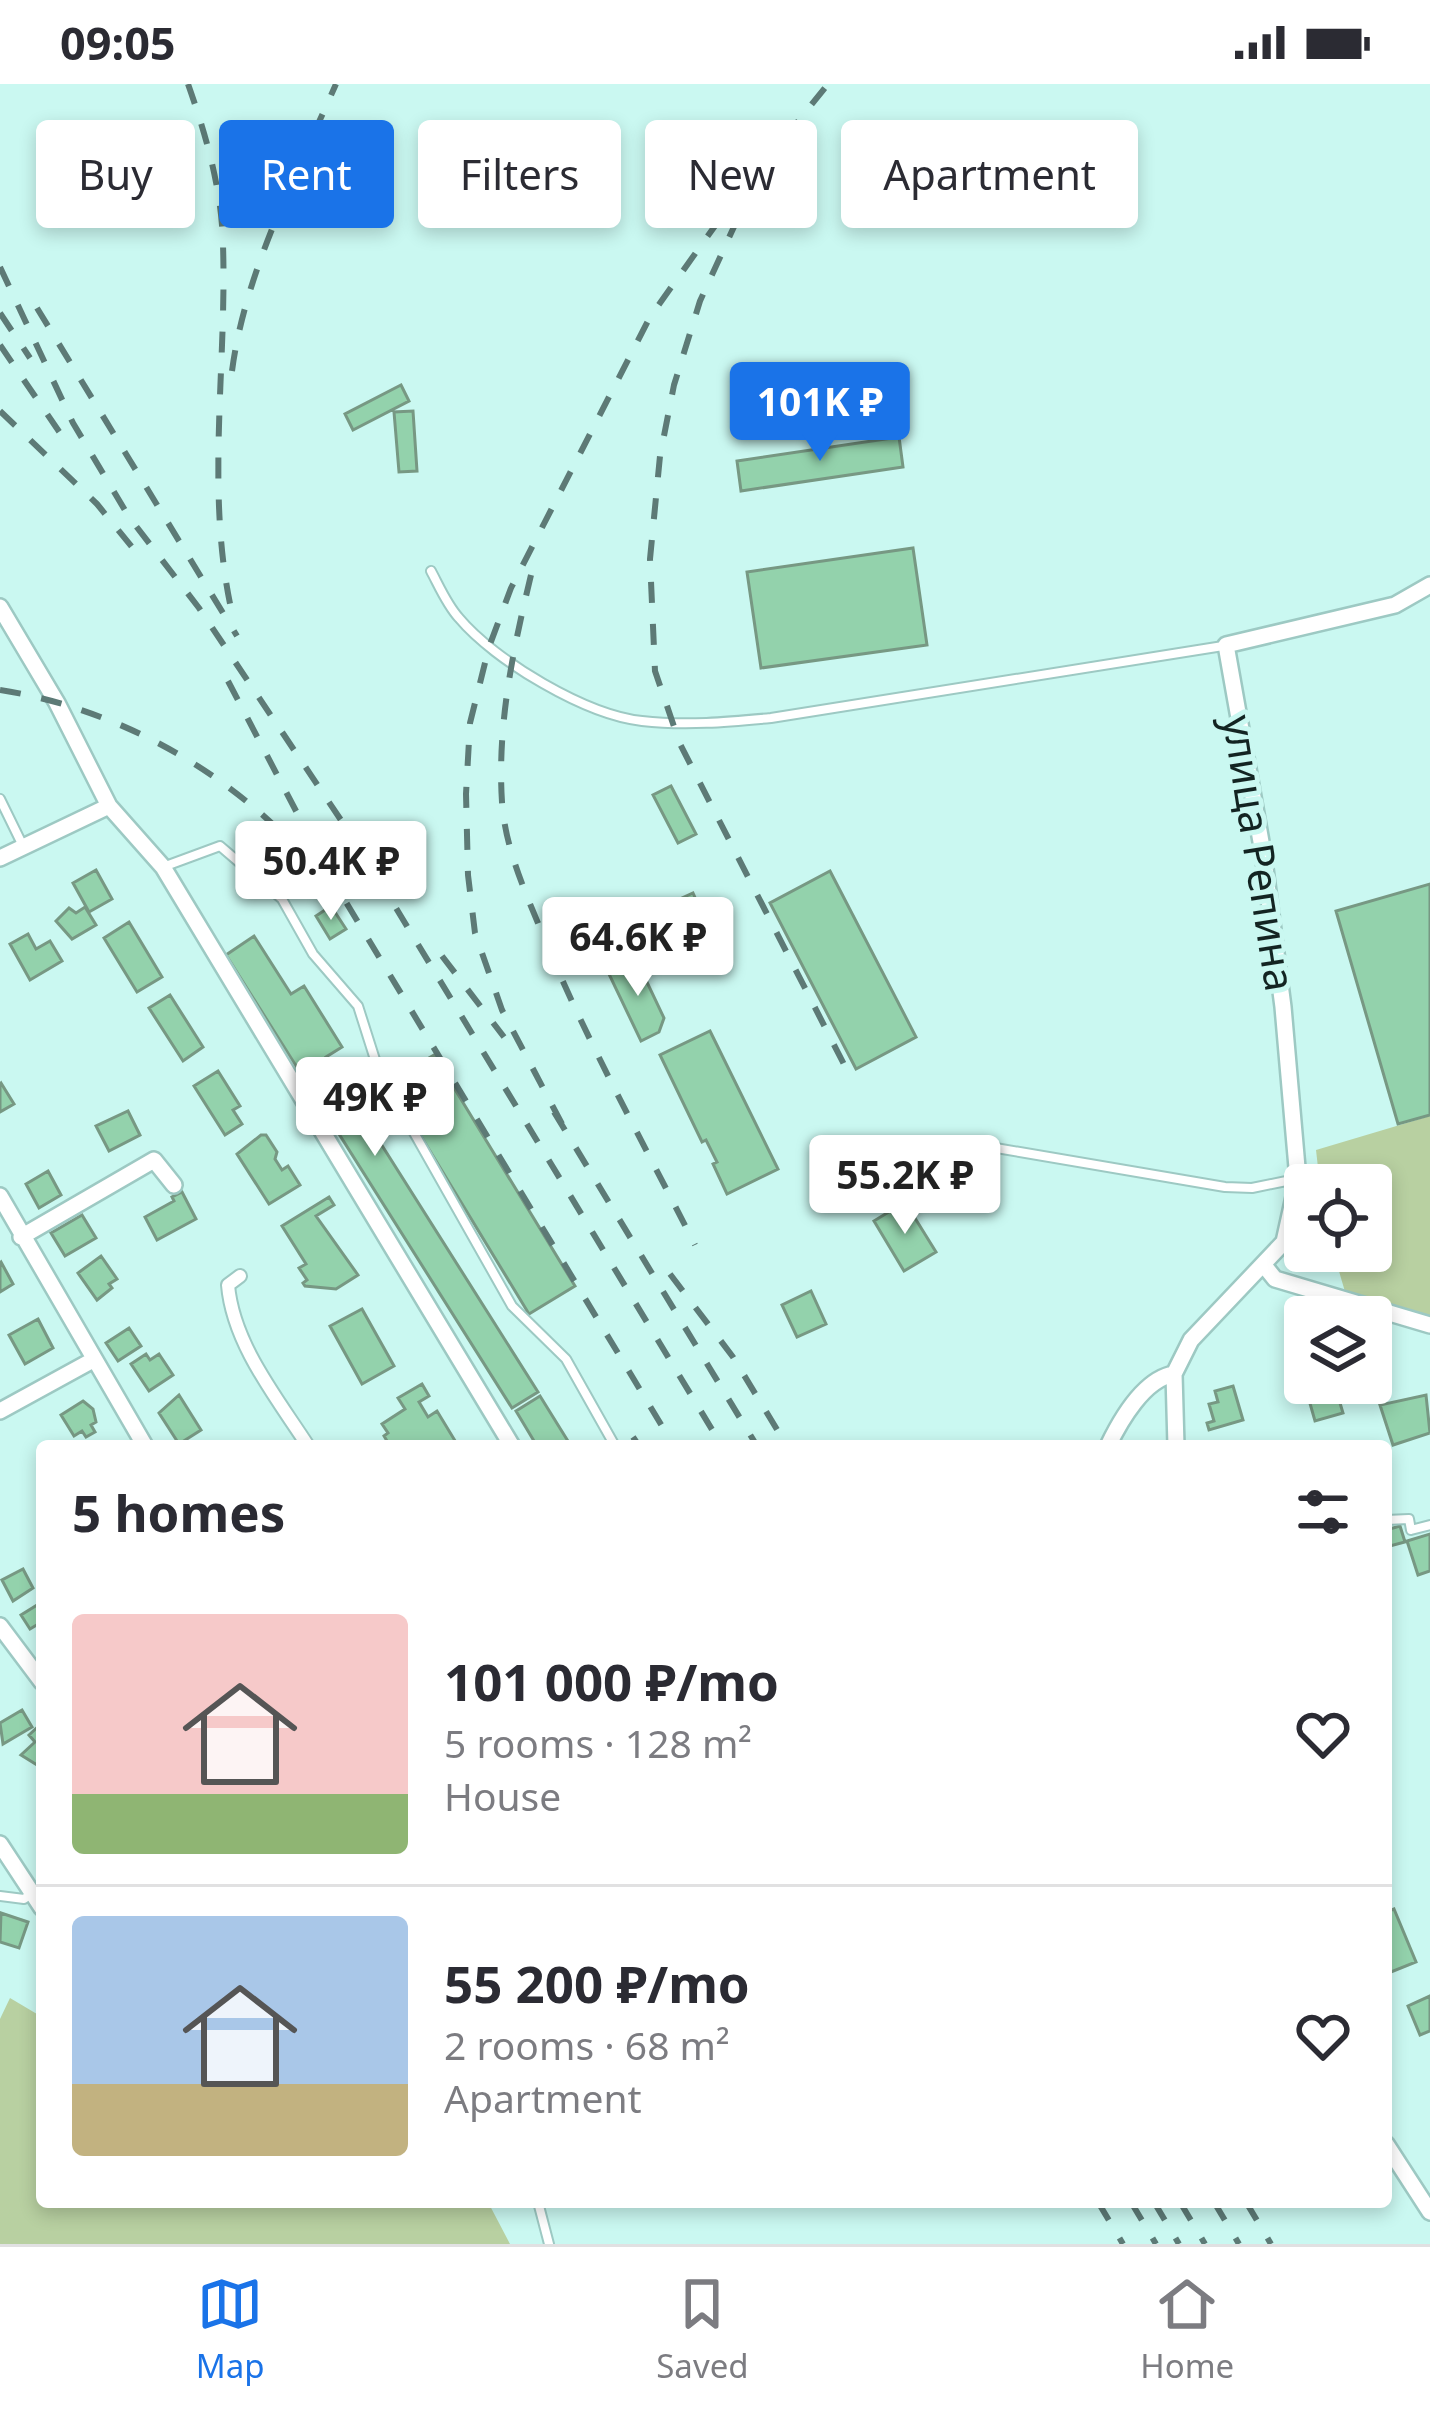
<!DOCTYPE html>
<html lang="en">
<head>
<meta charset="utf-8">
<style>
	:root { --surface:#fff; --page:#f7f7f7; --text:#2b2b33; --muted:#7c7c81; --line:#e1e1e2; --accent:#1a73e8 }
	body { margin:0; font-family:"Noto Sans",sans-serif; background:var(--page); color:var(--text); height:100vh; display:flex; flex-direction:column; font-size:45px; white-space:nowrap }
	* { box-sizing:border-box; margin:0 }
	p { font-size:39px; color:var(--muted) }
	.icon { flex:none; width:66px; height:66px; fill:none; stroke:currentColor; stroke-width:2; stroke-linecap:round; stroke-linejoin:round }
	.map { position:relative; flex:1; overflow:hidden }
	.panel { position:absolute; left:36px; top:1356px; width:1356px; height:768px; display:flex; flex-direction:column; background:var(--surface); border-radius:12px; box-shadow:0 6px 18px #0003 }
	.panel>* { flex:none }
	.hud { position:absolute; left:36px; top:36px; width:1359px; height:108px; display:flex; gap:24px }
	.controls { position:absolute; left:1284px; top:1080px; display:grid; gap:24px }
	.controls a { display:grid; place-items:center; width:108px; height:108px; border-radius:12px; background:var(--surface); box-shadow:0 6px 18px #0003; font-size:60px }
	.price { position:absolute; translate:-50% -102px; padding:0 27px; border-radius:12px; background:#fff; color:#222; font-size:39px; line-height:78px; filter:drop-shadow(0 3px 6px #0008) }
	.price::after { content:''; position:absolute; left:50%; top:72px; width:36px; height:27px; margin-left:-18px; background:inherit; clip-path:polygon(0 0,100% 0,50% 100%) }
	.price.active { background:var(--accent); color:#fff }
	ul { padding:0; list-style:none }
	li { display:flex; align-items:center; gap:36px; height:300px; padding:0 36px }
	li+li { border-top:3px solid var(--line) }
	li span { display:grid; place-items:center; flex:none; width:336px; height:240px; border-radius:12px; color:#555 }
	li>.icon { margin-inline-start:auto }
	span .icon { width:144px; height:144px; fill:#fffc; stroke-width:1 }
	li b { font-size:51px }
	h2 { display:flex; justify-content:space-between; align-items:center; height:144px; padding:0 36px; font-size:51px }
	.pill { padding:0 42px; border-radius:12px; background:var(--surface); box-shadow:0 6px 18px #0003; font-size:42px; line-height:108px }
	.pill.active { background:var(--accent); color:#fff }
	.status { display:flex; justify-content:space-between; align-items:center; height:84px; padding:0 60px; background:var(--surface); direction:ltr }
	.status svg { height:33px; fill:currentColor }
	.tabs { display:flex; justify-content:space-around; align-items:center; height:168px; border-top:3px solid var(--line); background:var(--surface); font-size:33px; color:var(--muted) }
	.tabs a { display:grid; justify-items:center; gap:6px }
	.tabs .active { color:var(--accent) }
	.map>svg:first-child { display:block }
	.green { fill:#b8d0a1 }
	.building { fill:#93d2ac; stroke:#779883; stroke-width:3 }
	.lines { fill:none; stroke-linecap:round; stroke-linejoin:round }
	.service-casing { stroke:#9dc9c3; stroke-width:12 }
	.pedestrian-casing { stroke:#9dc9c3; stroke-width:16 }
	.minor-casing { stroke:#9dc9c3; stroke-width:20 }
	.service { stroke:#fff; stroke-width:8 }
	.pedestrian { stroke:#fff; stroke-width:12 }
	.minor { stroke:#fff; stroke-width:15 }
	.rail { stroke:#5d7a76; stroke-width:6; stroke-dasharray:21 21; stroke-linecap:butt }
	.labels { text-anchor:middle; stroke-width:10; stroke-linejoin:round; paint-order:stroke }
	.street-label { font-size:42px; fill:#132422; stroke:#caf8f1 }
</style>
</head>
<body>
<div class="status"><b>09:05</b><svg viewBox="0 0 49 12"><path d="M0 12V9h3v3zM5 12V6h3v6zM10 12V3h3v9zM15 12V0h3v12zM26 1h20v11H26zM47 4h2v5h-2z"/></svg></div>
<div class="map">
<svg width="1430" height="2160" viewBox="0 0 1430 2160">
	<rect width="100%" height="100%" fill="#caf8f1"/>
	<path class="green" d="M1430,1032V1239L1346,1211L1333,1167H1371V1101H1320L1316,1066Z
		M10,1914L42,1933V2118H488L510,2160H0V1935Z"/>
	<path class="building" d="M401,301L409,317L353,346L345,330Z
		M413,327L417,387L399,388L394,328Z
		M899,353L903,383L741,407L737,377Z
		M913,464L927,561L761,584L747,488Z
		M671,702L696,750L678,759L653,711Z
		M96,786L112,815L89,828L73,799Z
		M830,787L916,953L856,985L770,819Z
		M1430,800V1031L1398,1040L1336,827Z
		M693,809L707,840L672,855L658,825Z
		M331,822L346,845L330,855L316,832Z
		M85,823L96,841L72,855L56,837L69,824L76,829Z
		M129,838L162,893L137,908L104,854Z
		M28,850L36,865L50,857L62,877L30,896L10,860Z
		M254,852L291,910L304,902L342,963L326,973L538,1308L512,1324L226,871Z
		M636,875L664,934L659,948L641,957L608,888Z
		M170,911L203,963L183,977L149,924Z
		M710,947L778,1085L727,1110L713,1080L717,1078L706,1056L702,1058L660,971Z
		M434,971L575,1202L529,1230L388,998Z
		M218,987L240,1022L233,1026L242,1040L225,1051L194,1002Z
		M1,999L14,1020L0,1028V1000Z
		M128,1027L140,1051L109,1067L96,1042Z
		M261,1051H266L277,1068L275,1075L282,1086L288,1082L300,1101L269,1120L237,1070Z
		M48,1087L61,1111L39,1124L26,1100Z
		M182,1108L196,1135L157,1156L145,1133L174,1117L172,1113Z
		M329,1113L334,1121L316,1132L358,1191L336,1205L305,1202L303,1199L307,1196L299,1184L306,1180L282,1142Z
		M905,1118L936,1168L904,1187L874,1137Z
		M82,1131L96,1154L65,1172L51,1149Z
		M101,1172L117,1195L109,1200L112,1204L97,1216L78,1189Z
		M1,1178L13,1200L0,1208V1179Z
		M811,1207L826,1240L797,1253L782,1221Z
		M362,1225L394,1282L362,1300L330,1242Z
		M1312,1225L1315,1233H1305V1260L1295,1230Z
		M38,1235L53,1264L25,1280L9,1251Z
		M129,1244L141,1262L118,1277L106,1259Z
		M146,1270L150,1276L159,1270L173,1291L149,1307L131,1280Z
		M1315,1299H1334L1343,1329L1315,1337L1305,1302Z
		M422,1300L429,1312L419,1318L428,1333L437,1327L457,1360L454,1362H390L384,1352L388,1349L382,1340L405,1325L398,1314Z
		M1233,1302L1243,1336L1209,1346L1207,1339L1214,1337L1209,1320L1218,1318L1215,1307Z
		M179,1311L201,1346L179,1360L159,1329Z
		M1426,1311L1430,1349L1393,1361L1380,1321Z
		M540,1312L571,1362H537L516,1327Z
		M83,1317L93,1325L96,1338L91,1341L95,1348L86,1353L82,1347L74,1352L61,1331Z
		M1400,1442L1405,1458L1386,1463V1446Z
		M1430,1450V1487L1418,1491L1407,1457Z
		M23,1485L33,1504L13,1517L2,1496Z
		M42,1518V1542L40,1539L30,1545L21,1531Z
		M22,1626L32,1643L3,1660L0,1639Z
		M42,1639V1684L21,1671L35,1658L29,1651Z
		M1394,1825L1416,1878L1386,1890V1828Z
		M1,1829L28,1838L19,1864L0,1858Z
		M1430,1912V1947L1420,1951L1408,1922Z"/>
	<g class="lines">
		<defs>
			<path id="service" d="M431,487C439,502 447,521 459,534C495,577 586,631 642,637C685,642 728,638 771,634L1223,562
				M0,715L23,762
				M163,783L220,762L282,815L313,870L358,922L378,985L512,1222L566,1275L615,1362
				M872,1097L955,1057L1225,1103L1252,1104L1296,1095
				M1386,1436L1409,1435L1411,1446L1430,1441
				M0,1812L24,1815L31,1810
				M538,2118L549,2160"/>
			<path id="pedestrian" d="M240,1192L228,1201C233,1260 277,1314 308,1362"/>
			<path id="minor" d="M0,523L57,619L109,722L163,783L512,1362
				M0,774L109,722
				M0,1112L145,1362
				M21,1153L154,1076L174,1101
				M1263,1180L1275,1195L1430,1241
				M0,1327L93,1276
				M1108,1362C1120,1337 1144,1295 1174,1290
				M1176,1362L1174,1290L1191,1256L1284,1158L1298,1095L1283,923L1263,769L1226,561L1395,521L1430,501
				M0,1542L42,1598
				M0,1760L42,1824
				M1386,2060L1430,2128"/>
		</defs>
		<use href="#service" class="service-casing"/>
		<use href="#pedestrian" class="pedestrian-casing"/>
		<use href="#minor" class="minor-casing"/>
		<use href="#service" class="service"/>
		<use href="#pedestrian" class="pedestrian"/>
		<use href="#minor" class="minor"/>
		<path class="rail" d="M188,0C206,51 222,106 223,161C227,283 205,409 232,529
			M738,134L700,217L674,301L660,372L650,475L655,587L680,660L851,994
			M0,183L73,339L129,433L199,524L359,763L722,1362
			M37,224L237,552
			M0,229L30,274
			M0,261L71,365
			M232,287C245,188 296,91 336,0
			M0,327L97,420L132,463
			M531,491C513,566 497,641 502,718C505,764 525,807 542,849C586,956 643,1058 695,1161
			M228,597L329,790L674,1362
			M0,606C118,624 237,691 313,783
			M442,872L504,953
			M554,1028L757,1362
			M562,1040L502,926L475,849L468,791L466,710L470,639L489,563L511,504L650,233L722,132L828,0
			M670,1190L733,1273L787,1362
			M633,1353L639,1362
			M1098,2118L1123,2160
			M1131,2118L1156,2160
			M1154,2118L1179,2160
			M1180,2118L1205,2160
			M1214,2118L1239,2160
			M1246,2118L1271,2160"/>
	</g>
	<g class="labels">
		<g class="street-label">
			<text transform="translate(1259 769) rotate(81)" y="15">улица Репина</text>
		</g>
	</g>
</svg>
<div class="controls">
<a><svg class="icon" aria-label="locate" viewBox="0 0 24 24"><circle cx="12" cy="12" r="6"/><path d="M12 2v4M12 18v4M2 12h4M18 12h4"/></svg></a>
<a><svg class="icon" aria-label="layers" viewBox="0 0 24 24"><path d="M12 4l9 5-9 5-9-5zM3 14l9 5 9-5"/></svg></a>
</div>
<b class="price active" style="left:820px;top:380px">101K ₽</b>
<b class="price" style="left:331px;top:839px">50.4K ₽</b>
<b class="price" style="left:638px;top:915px">64.6K ₽</b>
<b class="price" style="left:375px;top:1075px">49K ₽</b>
<b class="price" style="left:905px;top:1153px">55.2K ₽</b>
<div class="hud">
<a class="pill">Buy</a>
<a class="pill active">Rent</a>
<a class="pill">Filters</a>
<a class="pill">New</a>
<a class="pill">Apartment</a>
</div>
<section class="panel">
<h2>5 homes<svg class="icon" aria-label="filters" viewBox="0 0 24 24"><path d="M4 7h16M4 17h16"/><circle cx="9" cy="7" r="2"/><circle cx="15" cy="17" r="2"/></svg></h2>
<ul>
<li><span style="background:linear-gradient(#f6c9c9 75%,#8fb573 0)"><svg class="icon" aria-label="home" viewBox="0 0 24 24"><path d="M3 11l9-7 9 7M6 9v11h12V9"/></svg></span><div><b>101 000 ₽/mo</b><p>5 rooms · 128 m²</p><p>House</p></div><svg class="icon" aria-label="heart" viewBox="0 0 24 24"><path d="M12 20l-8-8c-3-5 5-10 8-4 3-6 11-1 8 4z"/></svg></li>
<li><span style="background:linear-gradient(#a9c7e8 70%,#c2b280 0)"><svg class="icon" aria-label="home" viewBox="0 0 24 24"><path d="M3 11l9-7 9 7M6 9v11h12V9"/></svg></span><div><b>55 200 ₽/mo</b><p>2 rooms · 68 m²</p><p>Apartment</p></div><svg class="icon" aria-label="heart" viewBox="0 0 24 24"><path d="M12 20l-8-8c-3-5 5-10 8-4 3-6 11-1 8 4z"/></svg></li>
</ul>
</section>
</div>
<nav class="tabs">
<a class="active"><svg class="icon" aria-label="map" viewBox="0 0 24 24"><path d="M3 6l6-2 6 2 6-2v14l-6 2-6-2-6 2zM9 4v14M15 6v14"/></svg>Map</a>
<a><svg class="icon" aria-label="saved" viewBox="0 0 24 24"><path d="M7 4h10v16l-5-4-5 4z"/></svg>Saved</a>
<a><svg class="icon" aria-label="home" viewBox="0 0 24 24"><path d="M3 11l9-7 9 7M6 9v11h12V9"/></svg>Home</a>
</nav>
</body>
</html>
